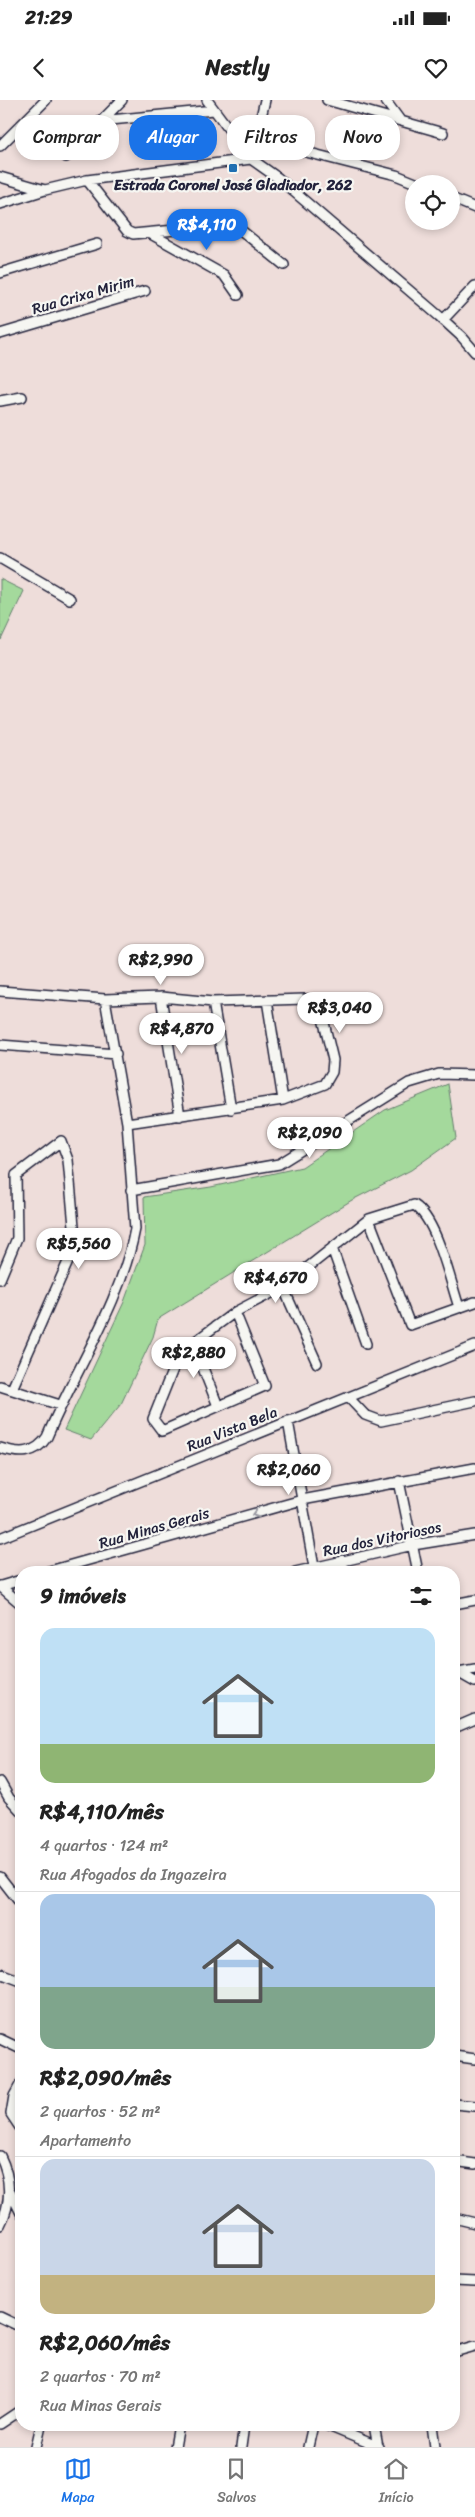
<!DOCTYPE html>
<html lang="pt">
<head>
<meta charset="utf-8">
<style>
	:root { --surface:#fff; --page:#f6f6f6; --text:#222; --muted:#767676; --line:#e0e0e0; --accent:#1a73e8 }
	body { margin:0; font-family:Sriracha,sans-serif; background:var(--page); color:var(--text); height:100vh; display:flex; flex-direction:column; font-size:19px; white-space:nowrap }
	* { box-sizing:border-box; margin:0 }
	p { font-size:16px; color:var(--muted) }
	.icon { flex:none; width:28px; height:28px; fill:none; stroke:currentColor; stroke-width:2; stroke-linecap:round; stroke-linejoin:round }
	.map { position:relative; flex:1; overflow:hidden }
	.details { position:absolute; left:15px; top:1466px; width:445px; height:865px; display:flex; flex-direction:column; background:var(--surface); border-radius:20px; box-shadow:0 2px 8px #0003 }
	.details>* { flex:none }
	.hud { position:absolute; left:15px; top:15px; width:445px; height:45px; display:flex; gap:10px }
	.tools { position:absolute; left:405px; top:75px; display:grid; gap:10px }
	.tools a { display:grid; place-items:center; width:55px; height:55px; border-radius:50%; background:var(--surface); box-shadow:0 2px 8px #0003; font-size:25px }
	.price { position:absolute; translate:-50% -42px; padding:0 11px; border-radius:18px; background:#fff; color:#222; font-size:16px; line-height:32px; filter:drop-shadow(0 1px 2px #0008) }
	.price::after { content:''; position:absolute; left:50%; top:30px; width:15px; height:11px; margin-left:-8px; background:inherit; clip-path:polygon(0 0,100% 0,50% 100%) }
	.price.current { background:var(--accent); color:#fff }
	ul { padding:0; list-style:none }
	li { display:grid; align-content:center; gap:10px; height:265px; padding:0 25px }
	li+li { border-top:1px solid var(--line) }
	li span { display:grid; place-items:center; height:155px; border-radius:15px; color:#555 }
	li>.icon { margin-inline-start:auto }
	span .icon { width:90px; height:90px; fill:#fffc; stroke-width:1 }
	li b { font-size:21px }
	h2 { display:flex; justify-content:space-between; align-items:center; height:60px; padding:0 25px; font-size:21px }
	.chip { padding:0 18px; border-radius:20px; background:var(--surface); box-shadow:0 2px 8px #0003; font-size:18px; line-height:45px }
	.chip.current { background:var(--accent); color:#fff }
	.status { display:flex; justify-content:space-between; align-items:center; height:35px; padding:0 25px; background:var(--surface); direction:ltr }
	.status svg { height:14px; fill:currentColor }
	header { display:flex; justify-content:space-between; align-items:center; height:65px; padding:0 25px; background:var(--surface); font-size:22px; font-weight:800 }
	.menu { display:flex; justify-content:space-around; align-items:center; height:70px; border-top:1px solid var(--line); background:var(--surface); font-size:14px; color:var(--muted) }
	.menu a { display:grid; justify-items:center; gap:2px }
	.menu .current { color:var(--accent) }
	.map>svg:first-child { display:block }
	.green { fill:#a4d99c; stroke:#637e6c }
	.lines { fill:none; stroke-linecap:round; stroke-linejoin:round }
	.minor-casing { stroke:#22223b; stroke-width:12 }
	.minor { stroke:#f6f6f2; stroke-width:9 }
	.oneway { stroke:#9797a0 }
	.poi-dot { fill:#1f6fb2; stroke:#f6f6f2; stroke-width:2 }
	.labels { text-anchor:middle; stroke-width:4.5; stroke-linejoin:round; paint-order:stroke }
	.poi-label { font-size:15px; font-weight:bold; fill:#22223b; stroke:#f6f6f2 }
	.street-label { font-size:15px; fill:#22223b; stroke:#f6f6f2 }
</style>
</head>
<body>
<div class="status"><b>21:29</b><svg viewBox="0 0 49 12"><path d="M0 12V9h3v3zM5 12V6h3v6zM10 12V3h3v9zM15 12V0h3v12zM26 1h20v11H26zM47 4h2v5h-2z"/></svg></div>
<header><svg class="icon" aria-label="back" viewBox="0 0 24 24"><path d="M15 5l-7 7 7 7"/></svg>Nestly<svg class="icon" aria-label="heart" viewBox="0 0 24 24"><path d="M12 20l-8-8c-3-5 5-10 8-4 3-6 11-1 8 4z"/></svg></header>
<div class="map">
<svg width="475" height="2347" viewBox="0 0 475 2347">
	<rect width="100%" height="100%" fill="#eeddda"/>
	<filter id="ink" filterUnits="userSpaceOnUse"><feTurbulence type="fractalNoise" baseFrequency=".02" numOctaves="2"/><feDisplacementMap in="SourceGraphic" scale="10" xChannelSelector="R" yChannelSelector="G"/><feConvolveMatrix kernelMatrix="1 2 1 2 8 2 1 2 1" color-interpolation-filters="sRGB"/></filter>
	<g filter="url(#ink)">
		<path class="green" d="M0,479L24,491L1,540L0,539Z
			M448,984L456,1038L411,1070L352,1100L158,1219L153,1237L121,1304L91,1340L64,1330L124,1202L145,1145L144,1097L211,1087L302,1067L385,1010Z"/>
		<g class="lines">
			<defs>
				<path id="minor" d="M207,0L251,59L278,78L439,216L462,237L475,252
					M327,0L443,33
					M385,0L399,19
					M100,21L214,10
					M255,39L396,75L418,84
					M0,46L46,0
					M66,57L122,0
					M251,59L265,0
					M0,77L45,90
					M87,80L127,131L133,134L228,125L237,127L284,165
					M451,98L475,108
					M0,104L45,90L87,80L251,59
					M151,134L224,175L238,195
					M0,173L97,144
					M443,220L475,186
					M0,234L145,191
					M0,301L22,297
					M0,458L70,499
					M0,891L105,899L161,897L213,902L306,899L315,901L320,906L333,960L332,972L325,984L283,1000L127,1023
					M161,897L180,1016
					M267,900L283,1000
					M213,902L231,1009
					M0,945L116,954
					M131,1090L279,1064L409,983L439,974L475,975
					M369,1119L410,1225L475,1202
					M332,1148L366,1244
					M0,1179L17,1138L16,1075L61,1041L68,1060L75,1137L74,1148L12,1289
					M283,1187L317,1263
					M235,1212L265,1286L162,1331L153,1319L175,1264L197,1240L235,1212L283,1187L369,1119L414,1105C437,1119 450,1181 459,1207
					M193,1243L218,1306
					M0,1286L60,1305
					M349,1298L365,1315L381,1321L475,1301
					M288,1321L314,1467
					M0,1348C19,1354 35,1355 47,1337C76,1268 121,1203 135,1129L127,1023L105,899
					M399,1381L418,1472
					M0,1438L475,1246
					M342,1460L345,1472
					M46,1472L302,1400L475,1368
					M295,1472L413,1445L475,1435
					M0,1486L21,1504
					M1,1486L21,1480
					M454,1504L475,1500
					M454,1570L475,1582
					M458,1572L475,1569
					M454,1628L475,1619
					M0,1682L9,1698L21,1711
					M0,1777L21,1804
					M0,1873L21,1881
					M0,1939L21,1949
					M454,1956L475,1959
					M21,1983L14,1996L11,2014L21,2029
					M454,2004L475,2006
					M0,2056C11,2078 12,2103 0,2125
					M454,2061L475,2064
					M9,2089L21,2113
					M454,2118L475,2123
					M454,2181L475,2182
					M0,2217L21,2227
					M454,2252L475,2246
					M0,2324L21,2310
					M326,2325L379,2347
					M374,2325L378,2347
					M432,2325L435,2347
					M36,2347L41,2325
					M175,2347L179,2325
					M241,2347L244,2325
					M308,2347L313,2325"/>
			</defs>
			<use href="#minor" class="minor-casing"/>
			<use href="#minor" class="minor"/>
		</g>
		<defs><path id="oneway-chevron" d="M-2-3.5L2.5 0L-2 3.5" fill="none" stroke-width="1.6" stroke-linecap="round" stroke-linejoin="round" transform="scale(1.25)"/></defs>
		<use class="oneway" href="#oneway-chevron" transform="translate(255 1414) rotate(164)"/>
	</g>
	<rect class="poi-dot" x="228" y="63" width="10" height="10" rx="2.5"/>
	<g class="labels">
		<g class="poi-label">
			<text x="233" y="90">Estrada Coronel José Gladiador, 262</text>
		</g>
		<g class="street-label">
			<text transform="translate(83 195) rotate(-16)" y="5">Rua Crixa Mirim</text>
			<text transform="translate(232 1329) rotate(-22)" y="5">Rua Vista Bela</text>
			<text transform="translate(154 1428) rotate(-16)" y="5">Rua Minas Gerais</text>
			<text transform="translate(382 1439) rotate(-12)" y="5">Rua dos Vitoriosos</text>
		</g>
	</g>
</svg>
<div class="tools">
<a><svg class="icon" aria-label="locate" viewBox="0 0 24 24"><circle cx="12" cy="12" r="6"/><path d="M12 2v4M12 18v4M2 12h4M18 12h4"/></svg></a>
</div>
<b class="price current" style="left:207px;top:151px">R$4,110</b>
<b class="price" style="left:161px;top:886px">R$2,990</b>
<b class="price" style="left:340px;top:934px">R$3,040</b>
<b class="price" style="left:182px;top:955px">R$4,870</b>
<b class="price" style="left:310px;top:1059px">R$2,090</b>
<b class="price" style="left:79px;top:1170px">R$5,560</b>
<b class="price" style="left:276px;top:1204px">R$4,670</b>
<b class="price" style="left:194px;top:1279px">R$2,880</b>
<b class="price" style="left:289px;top:1396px">R$2,060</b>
<div class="hud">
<a class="chip">Comprar</a>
<a class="chip current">Alugar</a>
<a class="chip">Filtros</a>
<a class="chip">Novo</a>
</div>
<section class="details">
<h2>9 imóveis<svg class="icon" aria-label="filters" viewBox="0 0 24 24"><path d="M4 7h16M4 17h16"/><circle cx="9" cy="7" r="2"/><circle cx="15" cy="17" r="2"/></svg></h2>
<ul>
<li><span style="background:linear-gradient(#bfe0f5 75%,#8fb573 0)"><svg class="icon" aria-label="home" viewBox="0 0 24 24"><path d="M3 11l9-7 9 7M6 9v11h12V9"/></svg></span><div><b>R$4,110/mês</b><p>4 quartos · 124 m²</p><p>Rua Afogados da Ingazeira</p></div></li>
<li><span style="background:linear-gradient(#a9c7e8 60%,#7fa58c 0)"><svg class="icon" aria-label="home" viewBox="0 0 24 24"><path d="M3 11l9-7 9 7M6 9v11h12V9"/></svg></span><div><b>R$2,090/mês</b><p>2 quartos · 52 m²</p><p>Apartamento</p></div></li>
<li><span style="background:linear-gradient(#c9d6e8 75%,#c2b280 0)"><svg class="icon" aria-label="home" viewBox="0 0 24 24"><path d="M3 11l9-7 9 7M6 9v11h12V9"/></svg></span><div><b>R$2,060/mês</b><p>2 quartos · 70 m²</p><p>Rua Minas Gerais</p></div></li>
</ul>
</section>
</div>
<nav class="menu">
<a class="current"><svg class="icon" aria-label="map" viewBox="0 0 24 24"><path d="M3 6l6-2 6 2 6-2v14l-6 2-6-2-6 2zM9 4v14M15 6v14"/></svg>Mapa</a>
<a><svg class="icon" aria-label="saved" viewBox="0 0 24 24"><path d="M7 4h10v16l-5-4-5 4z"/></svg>Salvos</a>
<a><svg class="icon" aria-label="home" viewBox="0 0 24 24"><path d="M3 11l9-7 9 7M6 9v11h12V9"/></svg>Início</a>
</nav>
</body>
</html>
